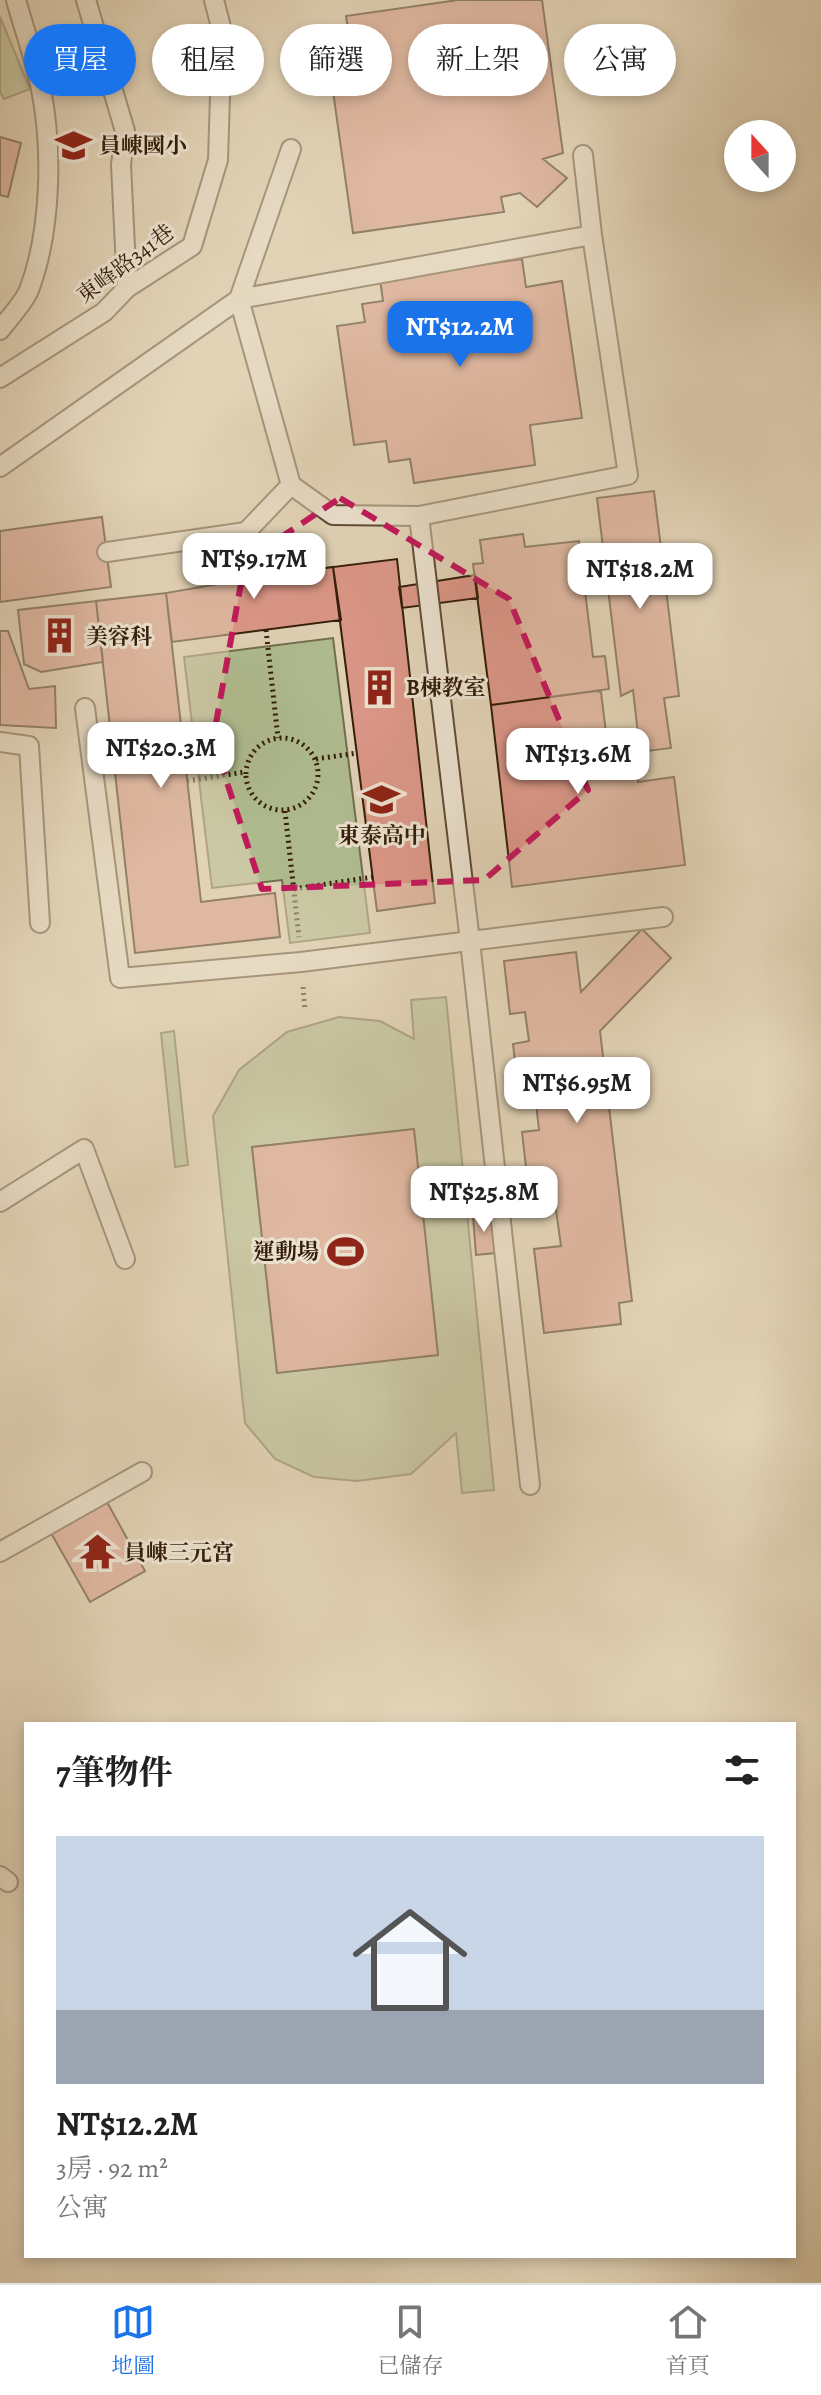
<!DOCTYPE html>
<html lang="zh-TW">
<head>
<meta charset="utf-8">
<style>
	:root { --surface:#fff; --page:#f2f2f2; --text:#222; --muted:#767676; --line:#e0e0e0; --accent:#1a73e8 }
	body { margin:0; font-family:Alegreya,"Noto Serif TC",serif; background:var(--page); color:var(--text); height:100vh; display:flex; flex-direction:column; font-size:30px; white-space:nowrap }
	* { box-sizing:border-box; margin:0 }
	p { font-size:26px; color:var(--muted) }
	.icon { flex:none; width:44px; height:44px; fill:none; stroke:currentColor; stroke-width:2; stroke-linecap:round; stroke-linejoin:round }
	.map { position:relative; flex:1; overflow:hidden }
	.details { position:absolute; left:24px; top:1722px; width:772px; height:536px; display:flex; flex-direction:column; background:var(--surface); border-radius:0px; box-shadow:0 4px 12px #0003 }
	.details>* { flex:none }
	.banner { position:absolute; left:24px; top:24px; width:774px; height:72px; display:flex; gap:16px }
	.needle { width:52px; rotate:339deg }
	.fabs { position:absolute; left:724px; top:120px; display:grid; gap:16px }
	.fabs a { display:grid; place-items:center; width:72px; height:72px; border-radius:50%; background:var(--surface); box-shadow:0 4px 12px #0003; font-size:40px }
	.price { position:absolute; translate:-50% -68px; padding:0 18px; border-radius:16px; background:#fff; color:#222; font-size:26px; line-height:52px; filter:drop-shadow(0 2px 4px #0008) }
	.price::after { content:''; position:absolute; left:50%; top:48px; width:24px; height:18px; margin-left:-12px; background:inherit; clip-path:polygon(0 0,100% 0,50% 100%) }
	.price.selected { background:var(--accent); color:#fff }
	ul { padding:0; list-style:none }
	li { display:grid; align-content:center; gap:16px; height:424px; padding:0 32px }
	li+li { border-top:2px solid var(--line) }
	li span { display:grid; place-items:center; height:248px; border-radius:0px; color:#555 }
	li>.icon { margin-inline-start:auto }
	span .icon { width:144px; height:144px; fill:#fffc; stroke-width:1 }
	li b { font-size:34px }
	h2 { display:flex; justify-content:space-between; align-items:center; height:96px; padding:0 32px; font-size:34px }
	.chip { padding:0 28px; border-radius:36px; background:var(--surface); box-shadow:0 4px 12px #0003; font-size:28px; line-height:72px }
	.chip.selected { background:var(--accent); color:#fff }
	.tab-bar { display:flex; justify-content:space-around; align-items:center; height:112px; border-top:2px solid var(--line); background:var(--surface); font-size:22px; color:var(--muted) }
	.tab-bar a { display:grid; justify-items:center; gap:4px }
	.tab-bar .selected { color:var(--accent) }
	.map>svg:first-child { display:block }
	.green { fill:#afbd91; stroke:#716e4d; stroke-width:2; fill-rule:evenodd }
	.building { fill:#dc9788; stroke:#331e09; stroke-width:2 }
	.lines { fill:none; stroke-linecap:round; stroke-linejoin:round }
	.lane-casing { stroke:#5f4b34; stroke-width:22 }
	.path { stroke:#331e09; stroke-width:5; stroke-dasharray:2 4; stroke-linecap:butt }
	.lane { stroke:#ece2d0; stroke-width:18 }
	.marked { fill:none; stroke:#c2185b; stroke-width:6; stroke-dasharray:16 10; stroke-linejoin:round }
	.labels { text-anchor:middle; stroke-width:6; stroke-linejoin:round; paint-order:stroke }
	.poi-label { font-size:22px; font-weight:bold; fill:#331e09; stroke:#ece2d0; text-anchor:start }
	.street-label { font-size:22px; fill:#331e09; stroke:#ece2d0 }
</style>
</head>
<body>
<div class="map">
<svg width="821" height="2283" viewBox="0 0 821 2283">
	<rect width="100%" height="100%" fill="#e2d3b7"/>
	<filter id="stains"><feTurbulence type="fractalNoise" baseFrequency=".0025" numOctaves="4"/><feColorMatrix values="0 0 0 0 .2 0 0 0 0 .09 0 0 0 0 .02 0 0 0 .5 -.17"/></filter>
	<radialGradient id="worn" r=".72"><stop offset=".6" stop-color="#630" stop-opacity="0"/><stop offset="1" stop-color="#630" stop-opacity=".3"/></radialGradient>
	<path class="green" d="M0,17L30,89L4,99L0,92Z
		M333,638L370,933L290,943L282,880L212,888L184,657Z
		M446,997L494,1490L462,1493L456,1433L411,1474L357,1481L314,1477L275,1459L245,1423L213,1116L239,1070L287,1032L339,1017L380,1021L414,1039L411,1000ZM413,1129L438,1354L277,1373L252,1147Z
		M174,1031L188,1165L175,1167L161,1033Z"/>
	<path class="building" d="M458,0H542L563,153L543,159L567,178L537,207L520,193L501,197L504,212L353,233L331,77L355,74L346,16Z
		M0,137L21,143L8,197L0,195Z
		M522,259L526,287L562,281L582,418L530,425L535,465L414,483L410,459L389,462L386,441L354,445L337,326L365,322L362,304L383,301L380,279Z
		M654,491L679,696L664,698L671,748L640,752L633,690L621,696L597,498Z
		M102,517L111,587L0,602V531Z
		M523,534L525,547L579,541L593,657L605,656L609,689L491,705L473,564L483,563L480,540Z
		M272,551L275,575L333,567L341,620L172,642L166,593L230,582L227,557Z
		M397,559L435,903L377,911L333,567Z
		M475,575L478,598L402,608L399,587Z
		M166,593L201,902L275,893L280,937L135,953L96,601Z
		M96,601L103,662L41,672L24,664L18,610Z
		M0,631H8L29,689L55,686L56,728L0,725Z
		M596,691L601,692L609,757L635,754L638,782L674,777L685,865L512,887L491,705Z
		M642,929L671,958L600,1031L632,1301L619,1303L621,1324L544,1333L534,1249L561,1246L551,1174L527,1176L522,1132L539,1130L535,1094L519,1096L513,1044L529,1041L525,1012L510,1014L504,961L576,952L581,992Z
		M414,1129L438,1355L277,1373L252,1147Z
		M492,1214L495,1253L476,1255L473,1216Z
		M107,1502L145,1571L90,1602L51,1533Z"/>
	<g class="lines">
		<defs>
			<path id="lane" d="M86,0L125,131L121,165L127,288
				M291,149L239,299L592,235L628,475L419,516
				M583,155L592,235
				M0,330C9,318 23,304 29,290C51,232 53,150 41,89C35,59 24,29 16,0
				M0,378L104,312L127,288L192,246L218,160L222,31L214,0
				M0,467L239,299L291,485L333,515L419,516L470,941L530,1485
				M107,552L246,532L291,485
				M85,708L120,978L301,962L663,917
				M0,742L29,746L40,923
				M0,1202L84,1149L125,1259
				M0,1552L142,1472
				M0,1876L8,1882"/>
		</defs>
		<use href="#lane" class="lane-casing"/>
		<path class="path" d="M266,630L278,738
			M246 774a36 36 0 1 1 72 0a36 36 0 1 1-72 0Z
			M316,759L357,753
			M187,781L245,772
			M285,811L299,937
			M294,889L373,877
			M303,987L305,1010"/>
		<use href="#lane" class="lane"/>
	</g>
	<path d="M0 0H821V2283H0ZM340,498L509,599L588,790L484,880L262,889L213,740L245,561Z" fill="#e2d3b7" fill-opacity=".55" fill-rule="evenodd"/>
	<path class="marked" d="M340,498L509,599L588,790L484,880L262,889L213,740L245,561Z"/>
	<defs>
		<symbol id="school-bare" viewBox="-9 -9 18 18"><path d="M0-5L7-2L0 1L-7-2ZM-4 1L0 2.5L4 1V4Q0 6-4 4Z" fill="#8f2418" stroke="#ece2d0" stroke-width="2.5" paint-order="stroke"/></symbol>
		<symbol id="building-bare" viewBox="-9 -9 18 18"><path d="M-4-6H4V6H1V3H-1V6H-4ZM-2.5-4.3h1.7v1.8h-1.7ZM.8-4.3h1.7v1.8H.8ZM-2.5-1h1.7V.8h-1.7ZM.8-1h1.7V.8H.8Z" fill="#8f2418" stroke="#ece2d0" stroke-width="2.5" paint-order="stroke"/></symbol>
		<symbol id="stadium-bare" viewBox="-9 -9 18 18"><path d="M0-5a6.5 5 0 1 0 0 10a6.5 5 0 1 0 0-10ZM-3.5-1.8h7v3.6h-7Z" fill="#8f2418" stroke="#ece2d0" stroke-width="2.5" paint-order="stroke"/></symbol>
		<symbol id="temple-bare" viewBox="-9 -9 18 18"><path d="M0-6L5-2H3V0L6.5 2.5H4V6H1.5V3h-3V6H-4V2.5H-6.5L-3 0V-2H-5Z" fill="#8f2418" stroke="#ece2d0" stroke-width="2.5" paint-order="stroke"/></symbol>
	</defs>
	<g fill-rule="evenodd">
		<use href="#school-bare" x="48" y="120" width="51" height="51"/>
		<use href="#building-bare" x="34" y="610" width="51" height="51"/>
		<use href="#building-bare" x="354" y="662" width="51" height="51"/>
		<use href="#school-bare" x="356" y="774" width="51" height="51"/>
		<use href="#stadium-bare" x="320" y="1226" width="51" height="51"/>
		<use href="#temple-bare" x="72" y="1526" width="51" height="51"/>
	</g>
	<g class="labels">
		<g class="poi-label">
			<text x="99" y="153">員崠國小</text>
			<text x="86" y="644">美容科</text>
			<text x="406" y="695">B棟教室</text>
			<text x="382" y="843" text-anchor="middle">東泰高中</text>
			<text x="319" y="1259" text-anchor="end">運動場</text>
			<text x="124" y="1560">員崠三元宮</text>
		</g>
		<g class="street-label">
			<text transform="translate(125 263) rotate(-37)" y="8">東峰路341巷</text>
		</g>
	</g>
	<rect width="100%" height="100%" filter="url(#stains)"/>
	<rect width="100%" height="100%" fill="url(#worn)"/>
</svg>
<div class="fabs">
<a><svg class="needle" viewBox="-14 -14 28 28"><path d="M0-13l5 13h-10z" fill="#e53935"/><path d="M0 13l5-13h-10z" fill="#767676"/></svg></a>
</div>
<b class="price selected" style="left:460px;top:369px">NT$12.2M</b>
<b class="price" style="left:254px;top:601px">NT$9.17M</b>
<b class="price" style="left:640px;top:611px">NT$18.2M</b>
<b class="price" style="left:161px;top:790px">NT$20.3M</b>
<b class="price" style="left:578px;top:796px">NT$13.6M</b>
<b class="price" style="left:577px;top:1125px">NT$6.95M</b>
<b class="price" style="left:484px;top:1234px">NT$25.8M</b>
<div class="banner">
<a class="chip selected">買屋</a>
<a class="chip">租屋</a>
<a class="chip">篩選</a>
<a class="chip">新上架</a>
<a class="chip">公寓</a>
</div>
<section class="details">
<h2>7筆物件<svg class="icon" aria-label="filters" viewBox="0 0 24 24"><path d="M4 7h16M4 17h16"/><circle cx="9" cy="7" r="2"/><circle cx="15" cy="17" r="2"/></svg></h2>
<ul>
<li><span style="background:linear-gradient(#c9d6e8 70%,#9aa5b1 0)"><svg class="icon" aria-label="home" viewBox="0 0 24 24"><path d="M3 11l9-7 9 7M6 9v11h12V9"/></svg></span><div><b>NT$12.2M</b><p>3房 · 92 m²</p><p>公寓</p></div></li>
</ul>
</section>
</div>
<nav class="tab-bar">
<a class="selected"><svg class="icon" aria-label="map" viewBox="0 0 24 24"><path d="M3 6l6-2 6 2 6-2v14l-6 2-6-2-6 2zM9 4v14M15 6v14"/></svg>地圖</a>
<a><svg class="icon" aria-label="saved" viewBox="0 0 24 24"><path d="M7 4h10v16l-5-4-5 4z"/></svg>已儲存</a>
<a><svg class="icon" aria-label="home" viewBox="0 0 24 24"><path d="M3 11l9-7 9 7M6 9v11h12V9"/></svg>首頁</a>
</nav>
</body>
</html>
